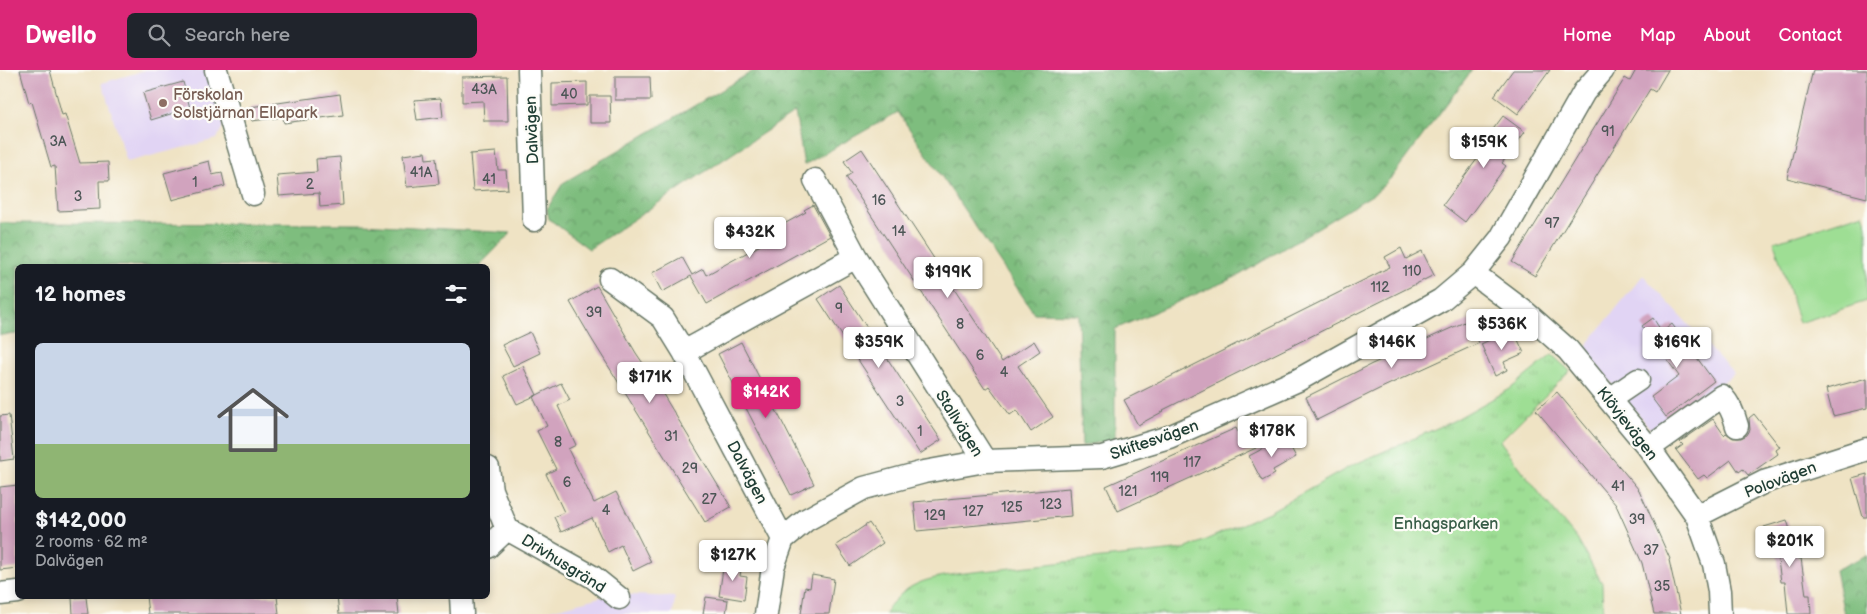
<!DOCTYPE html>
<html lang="en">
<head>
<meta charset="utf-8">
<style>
	:root { --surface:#171b24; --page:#20242c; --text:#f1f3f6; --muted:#9ea1a6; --line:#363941; --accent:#db2777 }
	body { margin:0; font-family:"Balsamiq Sans",sans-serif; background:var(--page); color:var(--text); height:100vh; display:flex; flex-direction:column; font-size:19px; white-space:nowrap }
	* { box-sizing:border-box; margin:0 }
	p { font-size:16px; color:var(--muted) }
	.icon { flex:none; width:28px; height:28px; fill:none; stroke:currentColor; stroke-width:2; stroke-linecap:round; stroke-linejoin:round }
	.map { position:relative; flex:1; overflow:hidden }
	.panel { position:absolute; left:15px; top:194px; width:475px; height:335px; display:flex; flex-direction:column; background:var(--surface); border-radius:8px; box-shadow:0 2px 8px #0003 }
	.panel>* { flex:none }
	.price { position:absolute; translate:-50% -42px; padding:0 11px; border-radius:5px; background:#fff; color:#222; font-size:16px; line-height:32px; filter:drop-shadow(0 1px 2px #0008) }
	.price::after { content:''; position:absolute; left:50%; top:30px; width:15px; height:11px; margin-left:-8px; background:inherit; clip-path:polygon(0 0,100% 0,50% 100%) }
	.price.on { background:var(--accent); color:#fff }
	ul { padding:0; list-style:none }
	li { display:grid; align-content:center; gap:10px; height:265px; padding:0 20px }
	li+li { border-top:1px solid var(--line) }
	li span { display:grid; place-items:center; height:155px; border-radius:8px; color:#555 }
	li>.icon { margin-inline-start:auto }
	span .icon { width:90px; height:90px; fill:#fffc; stroke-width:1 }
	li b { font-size:21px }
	h2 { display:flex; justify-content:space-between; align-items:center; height:60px; padding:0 20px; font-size:21px }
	header { display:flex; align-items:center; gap:30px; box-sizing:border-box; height:70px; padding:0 25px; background:var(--accent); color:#fff }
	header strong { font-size:24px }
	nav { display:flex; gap:28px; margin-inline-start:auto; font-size:18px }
	.search { width:350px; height:45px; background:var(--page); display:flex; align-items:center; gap:12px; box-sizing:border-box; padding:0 18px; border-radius:8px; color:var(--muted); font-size:19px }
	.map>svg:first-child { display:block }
	.built { fill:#e1d4f4 }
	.grass { fill:url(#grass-tufts); stroke:#5e8e64 }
	.forest { fill:url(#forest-crowns); stroke:#4e7d59 }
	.pitch { fill:#9ede94; stroke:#5e8e64 }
	.building { fill:#d1a3be }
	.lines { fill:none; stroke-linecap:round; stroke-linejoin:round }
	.minor-casing { stroke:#687766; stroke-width:25 }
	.minor { stroke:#fff; stroke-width:22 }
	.education-dot { fill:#8d6e63; stroke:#fdfcf7; stroke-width:2 }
	.labels { text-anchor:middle; stroke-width:4.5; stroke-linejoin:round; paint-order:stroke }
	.number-label { font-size:14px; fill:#4c5656 }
	.education-label { font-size:16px; fill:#785e54; stroke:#fdfcf7; text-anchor:start }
	.street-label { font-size:16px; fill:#1f3d34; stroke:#fdfcf7 }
	.park-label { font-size:16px; fill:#385d47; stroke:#fdfcf7 }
</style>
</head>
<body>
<header>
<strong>Dwello</strong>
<div class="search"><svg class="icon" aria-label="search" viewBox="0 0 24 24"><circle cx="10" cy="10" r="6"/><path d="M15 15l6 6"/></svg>Search here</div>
<nav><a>Home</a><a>Map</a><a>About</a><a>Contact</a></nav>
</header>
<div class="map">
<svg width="1867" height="544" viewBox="0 0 1867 544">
	<defs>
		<pattern id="grass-tufts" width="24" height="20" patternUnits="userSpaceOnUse" patternTransform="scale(1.25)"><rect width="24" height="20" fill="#9ede94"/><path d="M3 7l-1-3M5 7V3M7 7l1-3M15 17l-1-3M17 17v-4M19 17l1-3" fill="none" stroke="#88bf80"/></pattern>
		<pattern id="forest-crowns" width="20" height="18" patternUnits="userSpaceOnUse" patternTransform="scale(1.25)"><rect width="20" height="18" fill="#7ebd7e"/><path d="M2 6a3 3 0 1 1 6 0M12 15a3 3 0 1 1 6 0" fill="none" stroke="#679b68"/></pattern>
	</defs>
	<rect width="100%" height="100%" fill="#fdfcf7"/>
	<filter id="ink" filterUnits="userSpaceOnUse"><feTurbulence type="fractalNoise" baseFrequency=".02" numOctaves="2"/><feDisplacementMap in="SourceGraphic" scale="10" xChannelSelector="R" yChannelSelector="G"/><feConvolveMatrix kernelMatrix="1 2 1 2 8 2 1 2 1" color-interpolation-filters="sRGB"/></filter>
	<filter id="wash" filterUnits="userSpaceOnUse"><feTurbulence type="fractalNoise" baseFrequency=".0096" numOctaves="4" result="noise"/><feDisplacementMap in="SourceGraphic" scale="20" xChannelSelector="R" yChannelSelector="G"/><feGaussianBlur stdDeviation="1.12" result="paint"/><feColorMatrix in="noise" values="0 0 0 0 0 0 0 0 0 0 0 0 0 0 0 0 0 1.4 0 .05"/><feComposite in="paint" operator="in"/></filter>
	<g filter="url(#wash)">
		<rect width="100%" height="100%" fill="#efe3c4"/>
		<path class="built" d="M146,0H208L224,54L217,69L127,92L102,13Z
			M1643,205L1734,304L1654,363L1583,280Z
			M612,524L675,527L673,544H536Z"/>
		<path class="grass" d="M1552,285L1570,301L1500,371L1540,424L1577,469L1602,513L1603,544H885C888,537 892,533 897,528C913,511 933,508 956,504L1185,479L1269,442L1351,396L1453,351L1510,319Z"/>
		<path class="forest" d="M755,0H1472L1391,108L1377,122L1238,206L1115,259V369L1082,376L1078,244L1034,243L898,42L804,95L795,42L589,179L549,149L547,139L563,113Z
			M0,153L364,154L511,163L479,196H18L17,264L0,265Z
			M1867,485V544H1844L1835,500Z"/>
		<path class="pitch" d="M1863,143L1867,155V231L1799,253L1774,172Z"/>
		<g id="blocks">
			<path class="building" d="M20,0H50L62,45L65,44L80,93L108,92L109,111H99L100,139L58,141L55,96L51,97L32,32L29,33Z
				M1513,0H1550L1518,44L1494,26Z
				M1636,0H1668L1655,22L1650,19L1535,206L1512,192L1625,8L1630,11Z
				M1813,0H1867V128L1787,108Z
				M507,6L508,51H484L483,31L462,32V7Z
				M615,7H650L651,30H615Z
				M183,12L190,38L151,50L143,23Z
				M587,12V35L552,36V13Z
				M340,24L343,45L284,53L283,47L252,51L250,37Z
				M590,26H610L611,53H590Z
				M441,28L443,47L417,50L414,30Z
				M1503,46L1525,62L1502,93L1506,96L1465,152L1443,135L1486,77L1482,74Z
				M862,79L1002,292L1034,271L1040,281L1018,296L1053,347L1031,362L1017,340L1010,345L989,316L985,319L846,107L852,103L844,91Z
				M425,82L426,89L436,88L439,114L407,117L403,85Z
				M496,82L498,100H506L508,119L473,121L470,84Z
				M340,87L343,135L320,137L319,123L279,126L277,105L317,102L316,89Z
				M209,91L212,105L222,103L225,116L172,130L164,103Z
				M813,135L830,166L707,234L691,206L662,222L652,203L682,187L692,205L703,199L706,205L777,166L773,160L806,142L804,140Z
				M1401,178L1406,189L1422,181L1434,205L1163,340L1164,341L1138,355L1124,330L1390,197L1385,187Z
				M839,215L941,370L920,384L818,229Z
				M597,216L636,283L655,311L731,437L705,452L591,268L570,232Z
				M1653,248L1662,262L1672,254L1714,311L1666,347L1651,327L1679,306L1642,256Z
				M1469,250L1479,273L1379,319L1317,350L1306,327L1372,294Z
				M1513,259L1524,283L1504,292L1507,300L1495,306L1481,274Z
				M530,262L540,283L513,296L502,275Z
				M741,272L814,414L791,425L718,284Z
				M523,296L537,325L517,334L503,306Z
				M1867,308V338L1833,346L1826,319Z
				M561,313L570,330L558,336L576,375L568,379L594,433L616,422L651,492L633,501L621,475L608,482L592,448L561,462L554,447L564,442L546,404L556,399L537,361L547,356L533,327Z
				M1557,322L1639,420L1670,489L1669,490L1681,544H1654L1642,493L1616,435L1536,340Z
				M1754,344L1780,377L1776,380L1778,384L1748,405L1743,399L1739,402L1731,390L1707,408L1704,405L1698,409L1676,380L1683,375L1680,372L1713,349L1724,365L1726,363L1733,368H1741L1747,365L1750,360L1749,348Z
				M9,345L14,389L0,391V346Z
				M1236,358L1238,362L1247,358L1256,378L1118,441L1106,416Z
				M1285,367L1296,387L1273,400L1275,404L1262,411L1249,386Z
				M1867,404V447H1863L1852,408Z
				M18,415V498L0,500V417Z
				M1069,418L1071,446L917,461L914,432Z
				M1787,450L1799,489L1801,488L1806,525H1810L1811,544H1788L1785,512H1781L1776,476L1771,478L1764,457Z
				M869,453L883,473L850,496L836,475Z
				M724,492L742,495L740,506L747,507L744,530L719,526Z
				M812,505L834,509L829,544H801L805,517L810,518Z
				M146,526H277L279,544H148Z
				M337,526H397L399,544H339Z
				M86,527L88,544H73L72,528Z
				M706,527L728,530L726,544H703Z"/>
		</g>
	</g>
	<g filter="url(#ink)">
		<use href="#blocks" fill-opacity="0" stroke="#687766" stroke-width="1"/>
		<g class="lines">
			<defs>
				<path id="minor" d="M216,0L253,124
					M529,0L534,150
					M815,110L856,187
					M1473,203L1526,243L1568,280L1649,378L1697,446L1714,494L1719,521L1720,544
					M610,209L663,248L684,282L783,469L773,497L766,544
					M684,282L856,187L985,391
					M1610,329L1638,310
					M1649,378L1722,326C1730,335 1734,344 1737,356
					M488,398L491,420L507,459L488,477
					M1697,446L1764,412L1867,379
					M507,459L593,507L619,528
					M783,469L806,450L864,418L924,402L985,391L1102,387L1169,367L1298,310L1441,230L1473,203L1501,168L1584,22L1603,0
					M0,524L18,522
					M461,526L462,544"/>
			</defs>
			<use href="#minor" class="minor-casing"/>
			<use href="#minor" class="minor"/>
		</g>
	</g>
	<circle class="education-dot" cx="163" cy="33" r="5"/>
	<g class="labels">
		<g class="number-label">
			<text x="484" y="24">43A</text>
			<text x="569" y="29">40</text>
			<text x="1608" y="66">91</text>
			<text x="58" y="76">3A</text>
			<text x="421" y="107">41A</text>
			<text x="489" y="114">41</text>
			<text x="195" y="117">1</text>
			<text x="310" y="119">2</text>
			<text x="78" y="131">3</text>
			<text x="879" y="135">16</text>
			<text x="1552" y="158">97</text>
			<text x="899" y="166">14</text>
			<text x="1412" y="206">110</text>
			<text x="1380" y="222">112</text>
			<text x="839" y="243">9</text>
			<text x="594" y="247">39</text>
			<text x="960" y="259">8</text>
			<text x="980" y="290">6</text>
			<text x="1004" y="307">4</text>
			<text x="900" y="336">3</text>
			<text x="920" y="366">1</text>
			<text x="671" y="371">31</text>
			<text x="558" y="377">8</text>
			<text x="1192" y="397">117</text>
			<text x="690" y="403">29</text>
			<text x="1160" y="412">119</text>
			<text x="567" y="417">6</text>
			<text x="1618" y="421">41</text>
			<text x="1128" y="426">121</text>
			<text x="709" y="434">27</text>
			<text x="1051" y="439">123</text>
			<text x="1012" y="442">125</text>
			<text x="606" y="445">4</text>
			<text x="973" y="446">127</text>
			<text x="935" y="450">129</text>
			<text x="1637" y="454">39</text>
			<text x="1651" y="485">37</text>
			<text x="1662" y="521">35</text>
		</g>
		<g class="education-label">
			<text x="173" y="30">Förskolan<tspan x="173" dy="18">Solstjärnan Ellapark</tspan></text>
		</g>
		<g class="street-label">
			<text transform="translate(531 60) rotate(-92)" y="6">Dalvägen</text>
			<text transform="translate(960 353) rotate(58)" y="6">Stallvägen</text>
			<text transform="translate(1628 353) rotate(52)" y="6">Klövjevägen</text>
			<text transform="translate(1154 369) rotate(-19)" y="6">Skiftesvägen</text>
			<text transform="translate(748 402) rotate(62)" y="6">Dalvägen</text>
			<text transform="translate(1780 409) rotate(-21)" y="6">Polovägen</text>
			<text transform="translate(564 493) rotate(32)" y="6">Drivhusgränd</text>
		</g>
		<g class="park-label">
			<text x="1446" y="459">Enhagsparken</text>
		</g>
	</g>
</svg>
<b class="price" style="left:1484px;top:99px">$159K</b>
<b class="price" style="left:750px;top:189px">$432K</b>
<b class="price" style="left:948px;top:229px">$199K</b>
<b class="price" style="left:1502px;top:281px">$536K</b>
<b class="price" style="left:879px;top:299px">$359K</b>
<b class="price" style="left:1392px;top:299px">$146K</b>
<b class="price" style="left:1677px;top:299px">$169K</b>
<b class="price" style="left:650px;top:334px">$171K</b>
<b class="price on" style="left:766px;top:349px">$142K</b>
<b class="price" style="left:1272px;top:388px">$178K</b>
<b class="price" style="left:1790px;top:498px">$201K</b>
<b class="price" style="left:733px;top:512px">$127K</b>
<section class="panel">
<h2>12 homes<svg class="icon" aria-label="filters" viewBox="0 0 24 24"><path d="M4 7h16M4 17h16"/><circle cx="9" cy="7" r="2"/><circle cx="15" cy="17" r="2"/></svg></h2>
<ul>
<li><span style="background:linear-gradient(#c9d6e8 65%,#8fb573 0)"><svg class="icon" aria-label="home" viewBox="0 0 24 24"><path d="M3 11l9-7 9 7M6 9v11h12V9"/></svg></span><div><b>$142,000</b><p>2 rooms · 62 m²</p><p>Dalvägen</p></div></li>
</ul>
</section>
</div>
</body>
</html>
